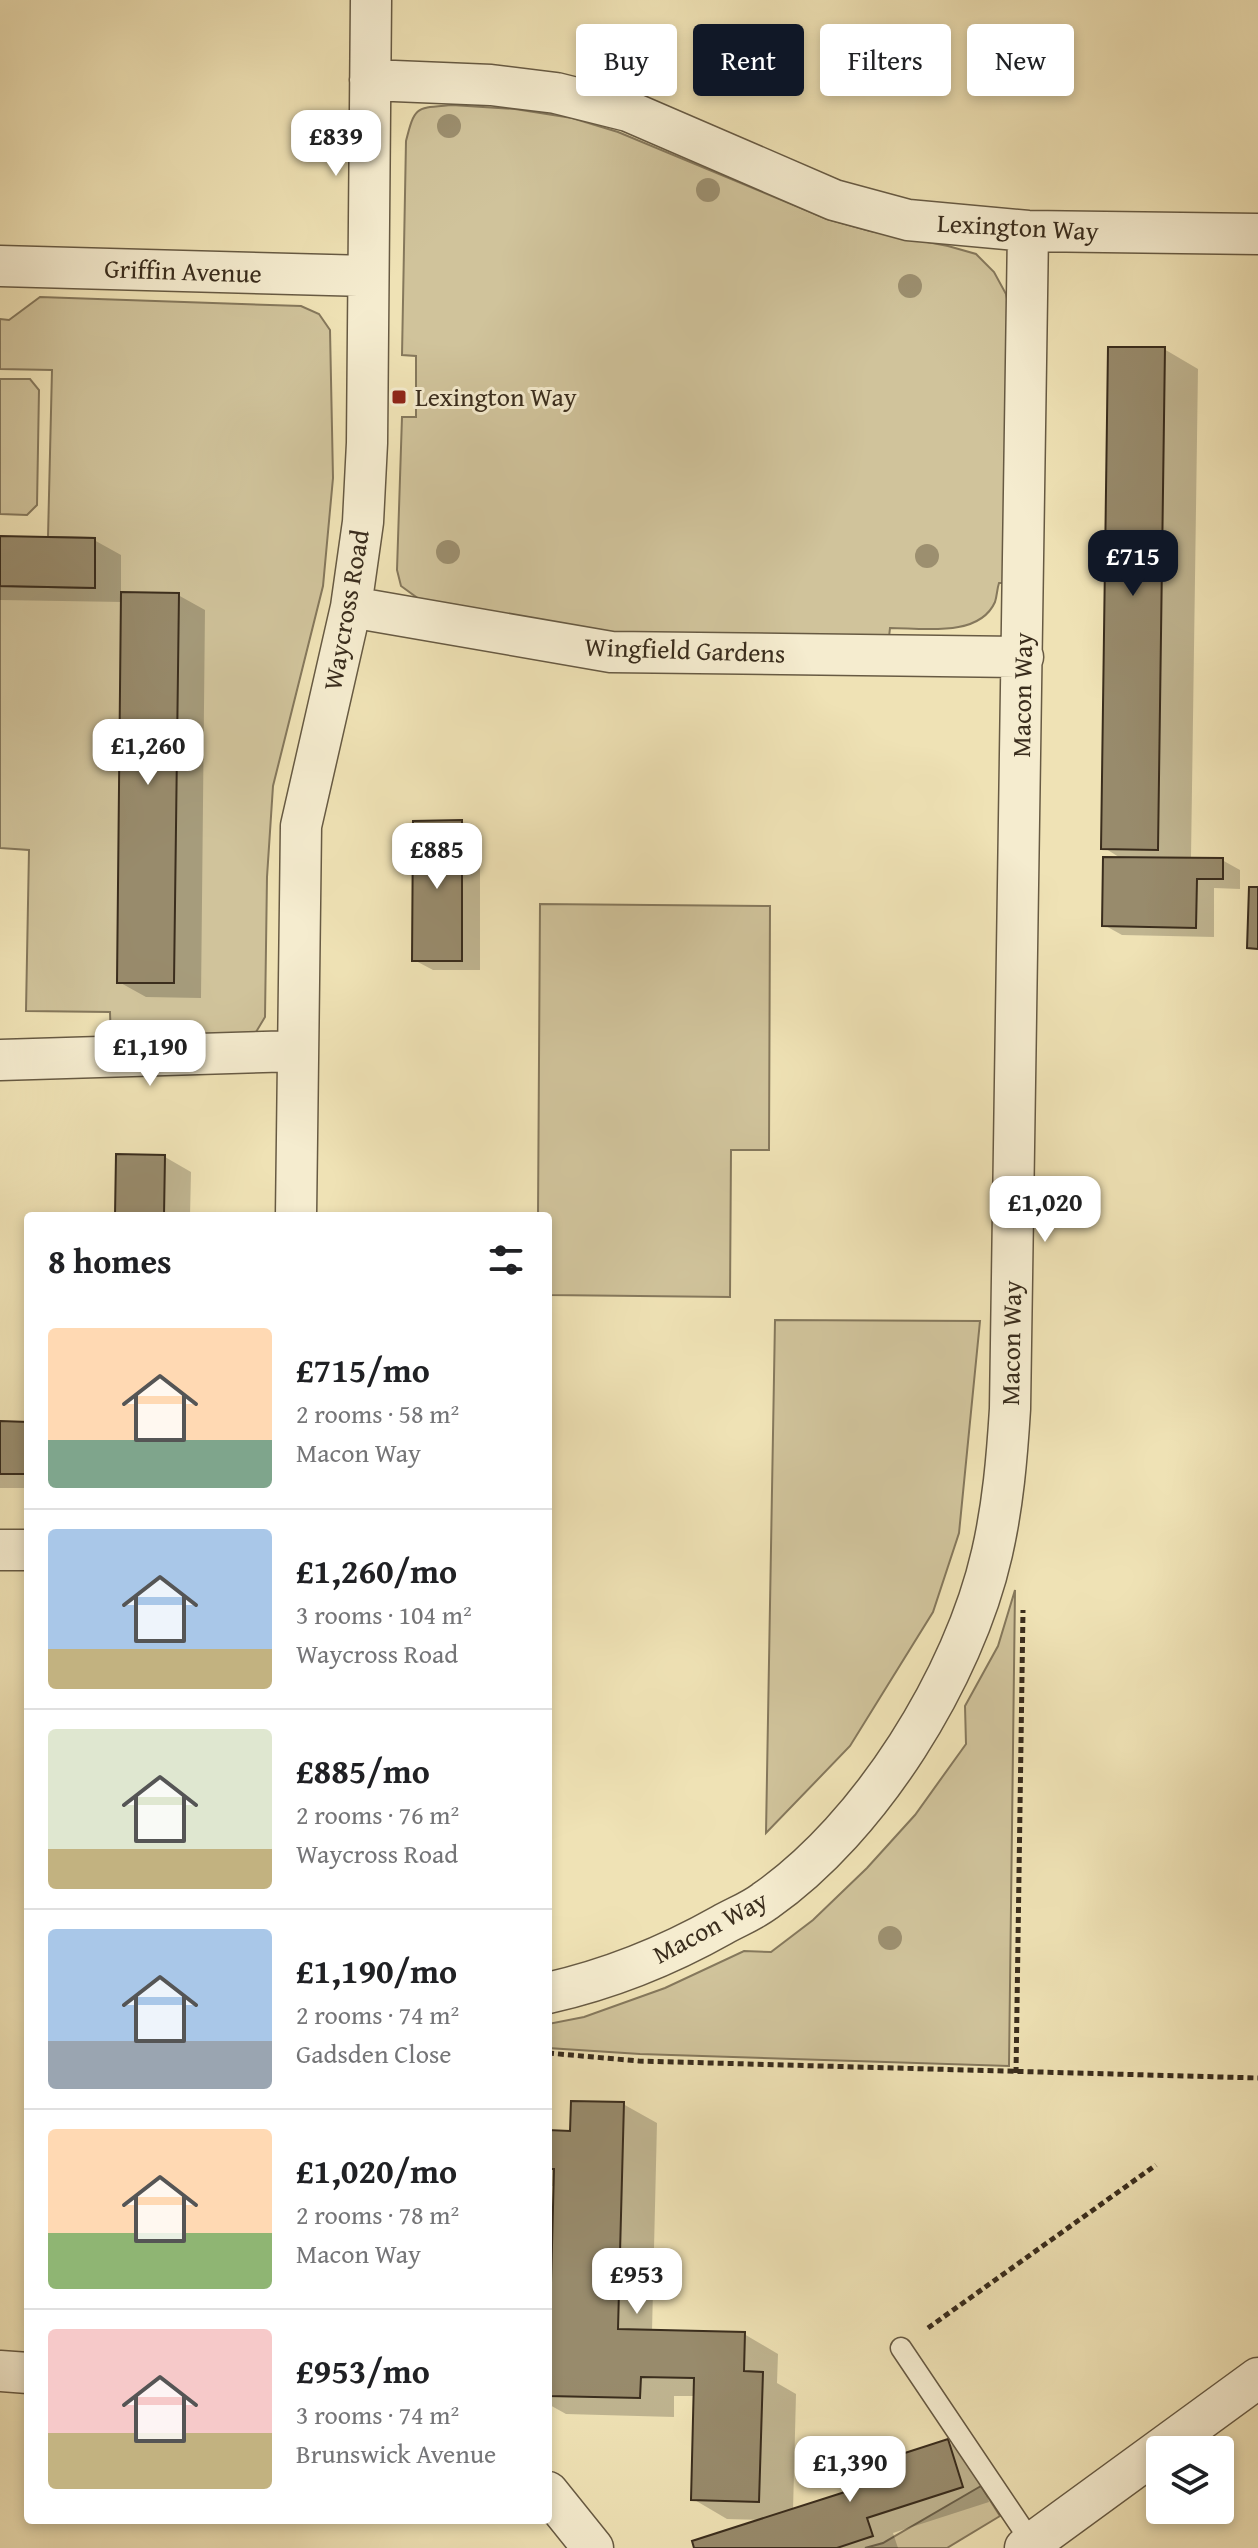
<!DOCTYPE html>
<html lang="en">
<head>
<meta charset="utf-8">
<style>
	:root { --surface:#fff; --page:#f6f6f6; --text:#202124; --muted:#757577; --line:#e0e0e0; --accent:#111827 }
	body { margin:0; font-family:"Gentium Book Plus",serif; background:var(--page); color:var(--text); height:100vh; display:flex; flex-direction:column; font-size:30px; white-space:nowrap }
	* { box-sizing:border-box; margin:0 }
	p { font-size:26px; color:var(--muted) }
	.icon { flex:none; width:44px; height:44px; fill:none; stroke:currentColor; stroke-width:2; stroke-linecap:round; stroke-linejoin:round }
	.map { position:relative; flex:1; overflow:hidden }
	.side { position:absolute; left:24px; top:1212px; width:528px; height:1312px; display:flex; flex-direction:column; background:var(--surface); border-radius:8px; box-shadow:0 4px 12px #0003 }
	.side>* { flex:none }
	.banner { position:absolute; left:576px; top:24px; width:562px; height:72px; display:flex; gap:16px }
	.buttons { position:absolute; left:1146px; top:2436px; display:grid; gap:16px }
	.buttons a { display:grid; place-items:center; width:88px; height:88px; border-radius:8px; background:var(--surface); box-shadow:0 4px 12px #0003; font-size:40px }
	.price { position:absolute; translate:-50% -68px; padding:0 18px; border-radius:16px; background:#fff; color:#222; font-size:26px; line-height:52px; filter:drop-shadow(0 2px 4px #0008) }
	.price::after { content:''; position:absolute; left:50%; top:48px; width:24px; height:18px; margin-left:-12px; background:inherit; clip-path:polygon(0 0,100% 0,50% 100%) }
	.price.selected { background:var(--accent); color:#fff }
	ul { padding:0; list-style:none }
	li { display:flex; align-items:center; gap:24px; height:200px; padding:0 24px }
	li+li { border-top:2px solid var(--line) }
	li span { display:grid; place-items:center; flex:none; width:224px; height:160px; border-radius:8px; color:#555 }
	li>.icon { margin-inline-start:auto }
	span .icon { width:96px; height:96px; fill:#fffc; stroke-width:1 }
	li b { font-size:34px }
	h2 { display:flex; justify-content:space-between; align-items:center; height:96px; padding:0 24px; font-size:34px }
	.tag { padding:0 28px; border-radius:8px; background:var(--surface); box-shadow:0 4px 12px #0003; font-size:28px; line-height:72px }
	.tag.selected { background:var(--accent); color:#fff }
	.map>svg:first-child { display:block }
	.green { fill:#d0c39b; stroke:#85785c; stroke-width:2 }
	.shadow { fill:#0003 }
	.building { fill:#988b6c; stroke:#3a2d1d; stroke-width:2 }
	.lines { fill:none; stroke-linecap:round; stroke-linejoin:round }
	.lane-casing { stroke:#675a43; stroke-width:23 }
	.street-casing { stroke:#675a43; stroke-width:43 }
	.path { stroke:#3a2d1d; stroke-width:5; stroke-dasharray:6 4; stroke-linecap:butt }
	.lane { stroke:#f5eccf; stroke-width:20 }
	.street { stroke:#f5eccf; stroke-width:40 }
	.tree { fill:#9c8f6f }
	.poi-dot { fill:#8f2418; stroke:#f5eccf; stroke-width:3 }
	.labels { text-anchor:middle; stroke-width:6; stroke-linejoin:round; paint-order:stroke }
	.street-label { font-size:26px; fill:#3a2d1d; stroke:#f5eccf }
	.poi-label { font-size:26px; fill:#3a2d1d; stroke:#f5eccf; text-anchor:start }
</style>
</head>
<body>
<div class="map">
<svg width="1258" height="2548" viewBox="0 0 1258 2548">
	<rect width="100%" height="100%" fill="#efe2b5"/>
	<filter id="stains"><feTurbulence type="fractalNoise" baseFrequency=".0025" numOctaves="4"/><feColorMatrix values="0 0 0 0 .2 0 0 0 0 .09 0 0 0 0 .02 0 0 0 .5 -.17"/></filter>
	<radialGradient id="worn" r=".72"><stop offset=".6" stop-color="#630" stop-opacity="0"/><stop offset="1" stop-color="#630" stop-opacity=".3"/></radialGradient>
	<path class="green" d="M452,105L515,109L572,118L618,132L827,219L870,231L948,246L976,254L994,272L1006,294L1011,319L1007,583H999C997,589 997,596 995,602C979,638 922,628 890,628L889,637L608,632L419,599L401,586L397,570L402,417H416V356L402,355L406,141C415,105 416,108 452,105Z
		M40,297L301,306L319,314L330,330L333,478L323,586L273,786L267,877L265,1017L253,1037L111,1043L110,1012L26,1011L29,850L0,848V586L94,588L95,538L48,537L52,370L0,369V319L9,320Z
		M0,379H30L39,390L37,505L27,515L0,514Z
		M540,904L770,906L769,1150H731L730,1297L548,1295V1216H538Z
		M775,1320L980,1321L959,1533L933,1612L850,1746L766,1833Z
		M1015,1590L1009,2066L640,2054L548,2048V2024L584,2017L665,1988L744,1951L771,1952L813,1920L867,1868L915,1815L966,1744L965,1706L998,1646Z
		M981,2486L1000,2516L947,2548H865L883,2543Z"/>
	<path class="shadow" d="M1164,349L1198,369L1191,859L1222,860L1240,870V889L1214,888V937L1122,935L1104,925L1122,859L1103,847Z
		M0,538L94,540L121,555V594L178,595L205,610L201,998L146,997L119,982L123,602L0,600Z
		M462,822L480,833V970H433L414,960Z
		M165,1157L191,1172L190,1216H117Z
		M0,1423L28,1424V1488H0Z
		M623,2104L657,2123L652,2332L744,2334L778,2354L777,2383L796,2394L793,2511L850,2493L947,2442L974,2457L989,2502L893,2533L898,2548H696L764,2520L727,2519L693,2499L696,2396H674V2417L566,2414L548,2404V2324H552L555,2186H548V2132L572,2133Z"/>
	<path class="building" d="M1108,347H1165L1158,850L1101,849Z
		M0,536L95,538V588L0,586Z
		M121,592L179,593L174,983H117Z
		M462,820V961H412L413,821Z
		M1103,857L1223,858V879H1197L1196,928L1102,926Z
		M1249,887H1258V949L1247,948Z
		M116,1154L165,1155L164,1216H115Z
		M0,1421L28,1422V1474H0Z
		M571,2101L624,2102L618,2329L745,2332L744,2371L763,2372L759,2502L691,2500L694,2378L641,2377L640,2398L548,2396L554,2169H548V2130L570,2131Z
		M948,2439L963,2487L867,2518L873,2536L837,2548H694L692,2541L848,2491L843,2473Z"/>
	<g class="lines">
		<defs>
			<path id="lane" d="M901,2348L1032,2543"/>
			<path id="street" d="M370,80L491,85L556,93L628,111L834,200L908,220L1028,231L1258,234
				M0,266L367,276
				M351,607L611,652L1023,657
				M0,1060L298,1051
				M296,1216L301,826L351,607L363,522L367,443L371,0
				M0,1550H28
				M548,1993C610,1979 667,1956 722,1925C736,1917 752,1911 765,1901C870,1828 964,1677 992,1553C1003,1505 1007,1457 1010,1409L1028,231
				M0,2371L28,2373
				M548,2492L593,2548
				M1025,2548L1258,2378"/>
		</defs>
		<use href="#lane" class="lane-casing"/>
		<use href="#street" class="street-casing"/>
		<path class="path" d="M548,2053L639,2061L1258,2078
			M1016,2073L1023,1610
			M928,2328L1156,2165"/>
		<use href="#lane" class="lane"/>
		<use href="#street" class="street"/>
	</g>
	<g class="tree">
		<circle cx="449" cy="126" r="12"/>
		<circle cx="708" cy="190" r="12"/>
		<circle cx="910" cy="286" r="12"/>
		<circle cx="448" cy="552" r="12"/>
		<circle cx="927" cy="556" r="12"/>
		<circle cx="890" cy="1938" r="12"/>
	</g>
	<rect class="poi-dot" x="391" y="389" width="16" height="16" rx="4"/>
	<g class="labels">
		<g class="street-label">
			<text transform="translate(1018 227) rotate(3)" y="9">Lexington Way</text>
			<text transform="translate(183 271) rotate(2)" y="9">Griffin Avenue</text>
			<text transform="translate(346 610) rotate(-80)" y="9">Waycross Road</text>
			<text transform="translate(685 650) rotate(2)" y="9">Wingfield Gardens</text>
			<text transform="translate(1022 695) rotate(-89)" y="9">Macon Way</text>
			<text transform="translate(1011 1343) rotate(-89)" y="9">Macon Way</text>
			<text transform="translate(710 1927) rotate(-28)" y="9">Macon Way</text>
		</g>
		<g class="poi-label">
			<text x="415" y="406">Lexington Way</text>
		</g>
	</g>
	<rect width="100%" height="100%" filter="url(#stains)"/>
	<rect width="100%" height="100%" fill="url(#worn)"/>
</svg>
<div class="buttons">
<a><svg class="icon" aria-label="layers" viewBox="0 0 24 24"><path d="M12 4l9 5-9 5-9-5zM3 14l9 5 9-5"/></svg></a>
</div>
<b class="price" style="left:336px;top:178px">£839</b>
<b class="price selected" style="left:1133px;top:598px">£715</b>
<b class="price" style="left:148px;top:787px">£1,260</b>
<b class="price" style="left:437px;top:891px">£885</b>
<b class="price" style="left:150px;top:1088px">£1,190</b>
<b class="price" style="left:1045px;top:1244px">£1,020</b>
<b class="price" style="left:637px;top:2316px">£953</b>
<b class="price" style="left:850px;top:2504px">£1,390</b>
<div class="banner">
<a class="tag">Buy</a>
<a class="tag selected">Rent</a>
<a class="tag">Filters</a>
<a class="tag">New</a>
</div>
<section class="side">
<h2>8 homes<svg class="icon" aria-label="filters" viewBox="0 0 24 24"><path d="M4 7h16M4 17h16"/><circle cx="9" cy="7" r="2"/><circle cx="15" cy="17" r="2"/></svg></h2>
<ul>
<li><span style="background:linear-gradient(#ffd9b3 70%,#7fa58c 0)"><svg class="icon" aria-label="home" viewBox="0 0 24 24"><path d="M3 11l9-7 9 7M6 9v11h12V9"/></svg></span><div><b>£715/mo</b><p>2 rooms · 58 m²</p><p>Macon Way</p></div></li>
<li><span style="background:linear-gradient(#a9c7e8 75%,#c2b280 0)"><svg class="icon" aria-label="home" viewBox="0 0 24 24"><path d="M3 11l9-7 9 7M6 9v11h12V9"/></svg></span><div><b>£1,260/mo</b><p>3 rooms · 104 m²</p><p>Waycross Road</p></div></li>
<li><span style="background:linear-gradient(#dfe7d0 75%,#c2b280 0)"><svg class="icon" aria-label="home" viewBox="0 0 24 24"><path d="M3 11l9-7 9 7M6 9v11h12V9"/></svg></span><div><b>£885/mo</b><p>2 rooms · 76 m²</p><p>Waycross Road</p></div></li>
<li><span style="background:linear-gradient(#a9c7e8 70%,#9aa5b1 0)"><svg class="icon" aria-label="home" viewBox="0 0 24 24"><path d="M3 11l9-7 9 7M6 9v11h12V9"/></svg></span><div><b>£1,190/mo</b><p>2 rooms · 74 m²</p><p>Gadsden Close</p></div></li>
<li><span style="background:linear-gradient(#ffd9b3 65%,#8fb573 0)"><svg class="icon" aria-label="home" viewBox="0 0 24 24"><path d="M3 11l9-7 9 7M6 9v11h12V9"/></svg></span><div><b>£1,020/mo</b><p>2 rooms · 78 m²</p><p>Macon Way</p></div></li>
<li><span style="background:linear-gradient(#f6c9c9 65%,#c2b280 0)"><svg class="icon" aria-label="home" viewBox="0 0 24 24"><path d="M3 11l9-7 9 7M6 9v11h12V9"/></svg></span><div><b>£953/mo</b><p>3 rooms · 74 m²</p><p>Brunswick Avenue</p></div></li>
</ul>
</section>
</div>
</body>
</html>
